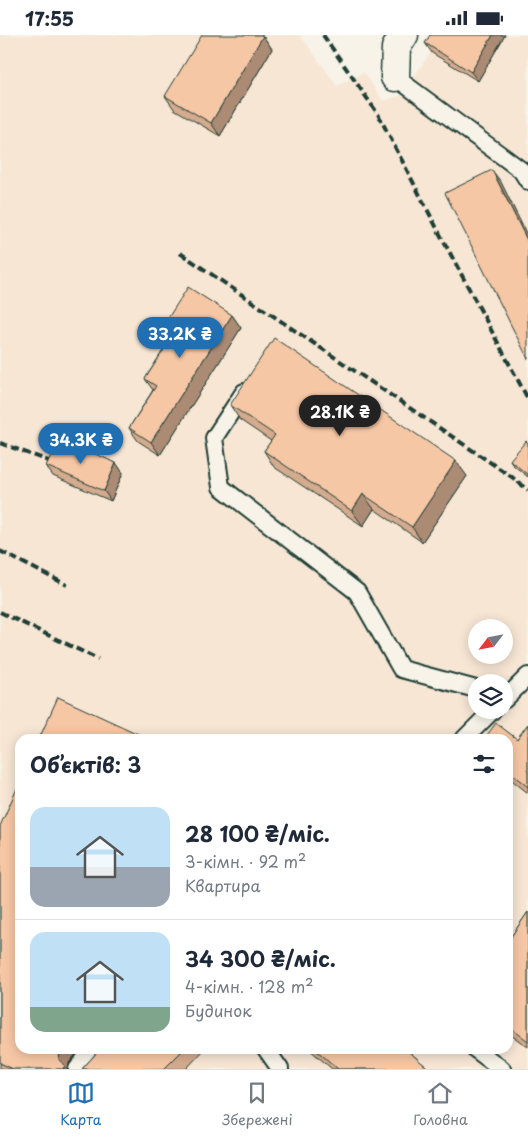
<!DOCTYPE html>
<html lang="uk">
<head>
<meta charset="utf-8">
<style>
	:root { --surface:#fff; --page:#f6f6f7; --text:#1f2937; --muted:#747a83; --line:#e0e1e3; --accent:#1f6fb2 }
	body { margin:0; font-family:"Playpen Sans",sans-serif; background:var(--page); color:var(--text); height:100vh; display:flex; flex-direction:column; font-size:19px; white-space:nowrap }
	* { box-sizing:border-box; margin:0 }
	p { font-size:16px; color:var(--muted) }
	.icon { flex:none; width:28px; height:28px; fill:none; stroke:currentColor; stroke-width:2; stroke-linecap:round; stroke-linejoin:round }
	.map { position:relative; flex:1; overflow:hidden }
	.drawer { position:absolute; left:15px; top:699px; width:498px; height:320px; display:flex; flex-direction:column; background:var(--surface); border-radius:15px; box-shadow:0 2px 12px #0003 }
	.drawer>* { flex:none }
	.needle { width:32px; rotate:238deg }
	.buttons { position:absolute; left:468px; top:584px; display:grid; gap:10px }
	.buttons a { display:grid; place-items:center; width:45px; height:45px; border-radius:50%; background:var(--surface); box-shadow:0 2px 12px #0003; font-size:25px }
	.price { position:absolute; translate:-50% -42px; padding:0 11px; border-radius:18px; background:var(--accent); color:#fff; font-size:16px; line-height:32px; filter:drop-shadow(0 1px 2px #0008) }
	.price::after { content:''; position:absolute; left:50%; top:30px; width:15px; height:11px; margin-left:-8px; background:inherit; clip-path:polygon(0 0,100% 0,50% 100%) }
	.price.on { background:#222; color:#fff }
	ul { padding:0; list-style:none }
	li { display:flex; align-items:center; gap:15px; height:125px; padding:0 15px }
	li+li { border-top:1px solid var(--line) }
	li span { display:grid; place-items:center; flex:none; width:140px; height:100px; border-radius:15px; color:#555 }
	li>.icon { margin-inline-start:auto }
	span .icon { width:60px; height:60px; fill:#fffc; stroke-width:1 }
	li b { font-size:21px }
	h2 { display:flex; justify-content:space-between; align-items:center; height:60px; padding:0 15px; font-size:21px }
	.status { display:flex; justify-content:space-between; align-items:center; height:35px; padding:0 25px; background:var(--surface); direction:ltr }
	.status svg { height:14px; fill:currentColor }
	.tab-bar { display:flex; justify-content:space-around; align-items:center; height:70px; border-top:1px solid var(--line); background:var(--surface); font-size:14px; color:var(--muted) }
	.tab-bar a { display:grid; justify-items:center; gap:2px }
	.tab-bar .on { color:var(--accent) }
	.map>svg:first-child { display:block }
	.built { fill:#f7e6d4; fill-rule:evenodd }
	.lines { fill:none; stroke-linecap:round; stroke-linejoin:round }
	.lane-casing { stroke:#1f3d34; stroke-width:20 }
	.street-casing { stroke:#1f3d34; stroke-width:31 }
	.lane { stroke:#f7f3e8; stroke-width:16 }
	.street { stroke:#f7f3e8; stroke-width:28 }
	.rail { stroke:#1f3d34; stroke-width:4; stroke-dasharray:8 4; stroke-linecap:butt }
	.wall { fill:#d4ab8e; stroke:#1f3d34 }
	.shaded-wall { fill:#ac8b74; stroke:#1f3d34 }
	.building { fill:#f6c7a5; stroke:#1f3d34 }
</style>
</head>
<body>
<div class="status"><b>17:55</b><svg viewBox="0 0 49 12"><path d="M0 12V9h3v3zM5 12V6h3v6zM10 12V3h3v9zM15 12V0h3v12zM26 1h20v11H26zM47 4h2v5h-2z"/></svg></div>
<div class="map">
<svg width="528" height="1034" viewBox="0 0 528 1034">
	<rect width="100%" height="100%" fill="#f7f3e8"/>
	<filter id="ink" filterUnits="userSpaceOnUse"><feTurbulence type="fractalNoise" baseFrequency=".02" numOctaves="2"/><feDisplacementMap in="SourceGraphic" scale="10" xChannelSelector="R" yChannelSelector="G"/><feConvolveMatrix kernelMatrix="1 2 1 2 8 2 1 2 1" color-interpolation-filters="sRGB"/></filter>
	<g filter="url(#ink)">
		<path class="built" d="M0,0H300L337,51L364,37L383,66L402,60L442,0H528V1034H0ZM476,592H504V620H476ZM476,648H504V675H476ZM20,704H508V1014H20Z"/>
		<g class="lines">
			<defs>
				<path id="lane" d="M395,42L521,135L528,146
					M244,357L214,403L221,452L357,557L401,634L476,654
					M504,665L528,641
					M464,704L493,675
					M266,1014L280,1034
					M475,1014L502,1034
					M77,1034L92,1014"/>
				<path id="street" d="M395,42L396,13L404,0"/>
			</defs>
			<use href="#lane" class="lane-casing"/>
			<use href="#street" class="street-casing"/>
			<use href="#lane" class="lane"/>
			<use href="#street" class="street"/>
			<path class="rail" d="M323,0L378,79L443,205L528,364
				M180,218L512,442L528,455
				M0,408L57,429
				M0,516L67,550
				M0,577L98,624"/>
		</g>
		<path class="wall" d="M505,0L478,46L432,18L425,8Z
			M263,1L272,14L220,101L174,74L165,61Z
			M232,280L241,293L160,420L138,406L129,393L153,355L145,344L176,295L168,283Z
			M230,370L467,441L422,507L374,474L363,491L274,432L264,416L271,406L240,385Z
			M528,408V442L513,430L510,425Z
			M116,428L123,438L111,466L53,441L46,431Z
			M528,689V758L508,742V704H517Z
			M0,791L20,1014H80L69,1028L68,1034H0Z
			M528,877V1012L508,998V906Z
			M100,1014H205L186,1034H82Z
			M309,1014H406L429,1034H332Z"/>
		<path class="shaded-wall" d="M493,0H505L478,46L471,37Z
			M263,1L272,14L220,101L211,88Z
			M492,135L501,147L528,202V207Z
			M232,280L241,293L160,420L151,407Z
			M456,426L467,441L422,507L412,492Z
			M116,428L123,438L111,466L104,456Z
			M363,459L374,474L363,491L352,476Z
			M61,1014H80L69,1028L68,1034H63L59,1025L60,1016Z"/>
		<path class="building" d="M202,0H261L263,1L211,88L165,61Z
			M430,0H493L471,37L425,8Z
			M492,135L528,207V324L445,158Z
			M188,252L232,280L151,407L129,393L156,351L145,344L179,291L168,283Z
			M274,303L456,426L412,492L363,459L352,476L264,416L275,400L230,370Z
			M59,403L116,428L104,456L46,431Z
			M526,406L528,408V440L510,425Z
			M58,662L149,704H39Z
			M496,688L517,704L528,689V752L508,736V704H484Z
			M20,747V1014H61L60,1016L59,1025L65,1030L63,1034H13L0,1028V791Z
			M528,877V1006L508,991V906Z
			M100,1014H184L164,1034H82Z
			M315,1014H406L429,1034H338Z"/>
	</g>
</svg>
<div class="buttons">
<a><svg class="needle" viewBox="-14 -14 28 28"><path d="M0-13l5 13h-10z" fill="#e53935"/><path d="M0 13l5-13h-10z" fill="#747a83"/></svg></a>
<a><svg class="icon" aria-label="layers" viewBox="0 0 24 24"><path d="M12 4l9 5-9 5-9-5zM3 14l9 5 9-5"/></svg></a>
</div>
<b class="price" style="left:180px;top:324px">33.2K ₴</b>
<b class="price on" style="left:340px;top:402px">28.1K ₴</b>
<b class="price" style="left:81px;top:430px">34.3K ₴</b>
<section class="drawer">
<h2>Об’єктів: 3<svg class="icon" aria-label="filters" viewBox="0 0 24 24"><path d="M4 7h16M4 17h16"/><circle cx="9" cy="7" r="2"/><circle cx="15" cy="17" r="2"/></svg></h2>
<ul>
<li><span style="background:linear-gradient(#bfe0f5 60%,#9aa5b1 0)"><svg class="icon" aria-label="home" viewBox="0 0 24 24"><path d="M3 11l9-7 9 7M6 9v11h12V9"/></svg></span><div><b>28 100 ₴/міс.</b><p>3-кімн. · 92 m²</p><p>Квартира</p></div></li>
<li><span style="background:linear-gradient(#bfe0f5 75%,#7fa58c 0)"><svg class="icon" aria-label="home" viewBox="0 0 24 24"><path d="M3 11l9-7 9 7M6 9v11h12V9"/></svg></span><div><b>34 300 ₴/міс.</b><p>4-кімн. · 128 m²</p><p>Будинок</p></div></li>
</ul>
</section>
</div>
<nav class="tab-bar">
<a class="on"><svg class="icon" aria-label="map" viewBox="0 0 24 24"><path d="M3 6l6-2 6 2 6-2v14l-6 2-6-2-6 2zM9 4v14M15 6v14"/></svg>Карта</a>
<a><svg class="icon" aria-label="saved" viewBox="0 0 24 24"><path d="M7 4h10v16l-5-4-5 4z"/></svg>Збережені</a>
<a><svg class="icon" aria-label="home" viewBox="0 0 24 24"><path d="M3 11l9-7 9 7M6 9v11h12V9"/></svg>Головна</a>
</nav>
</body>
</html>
